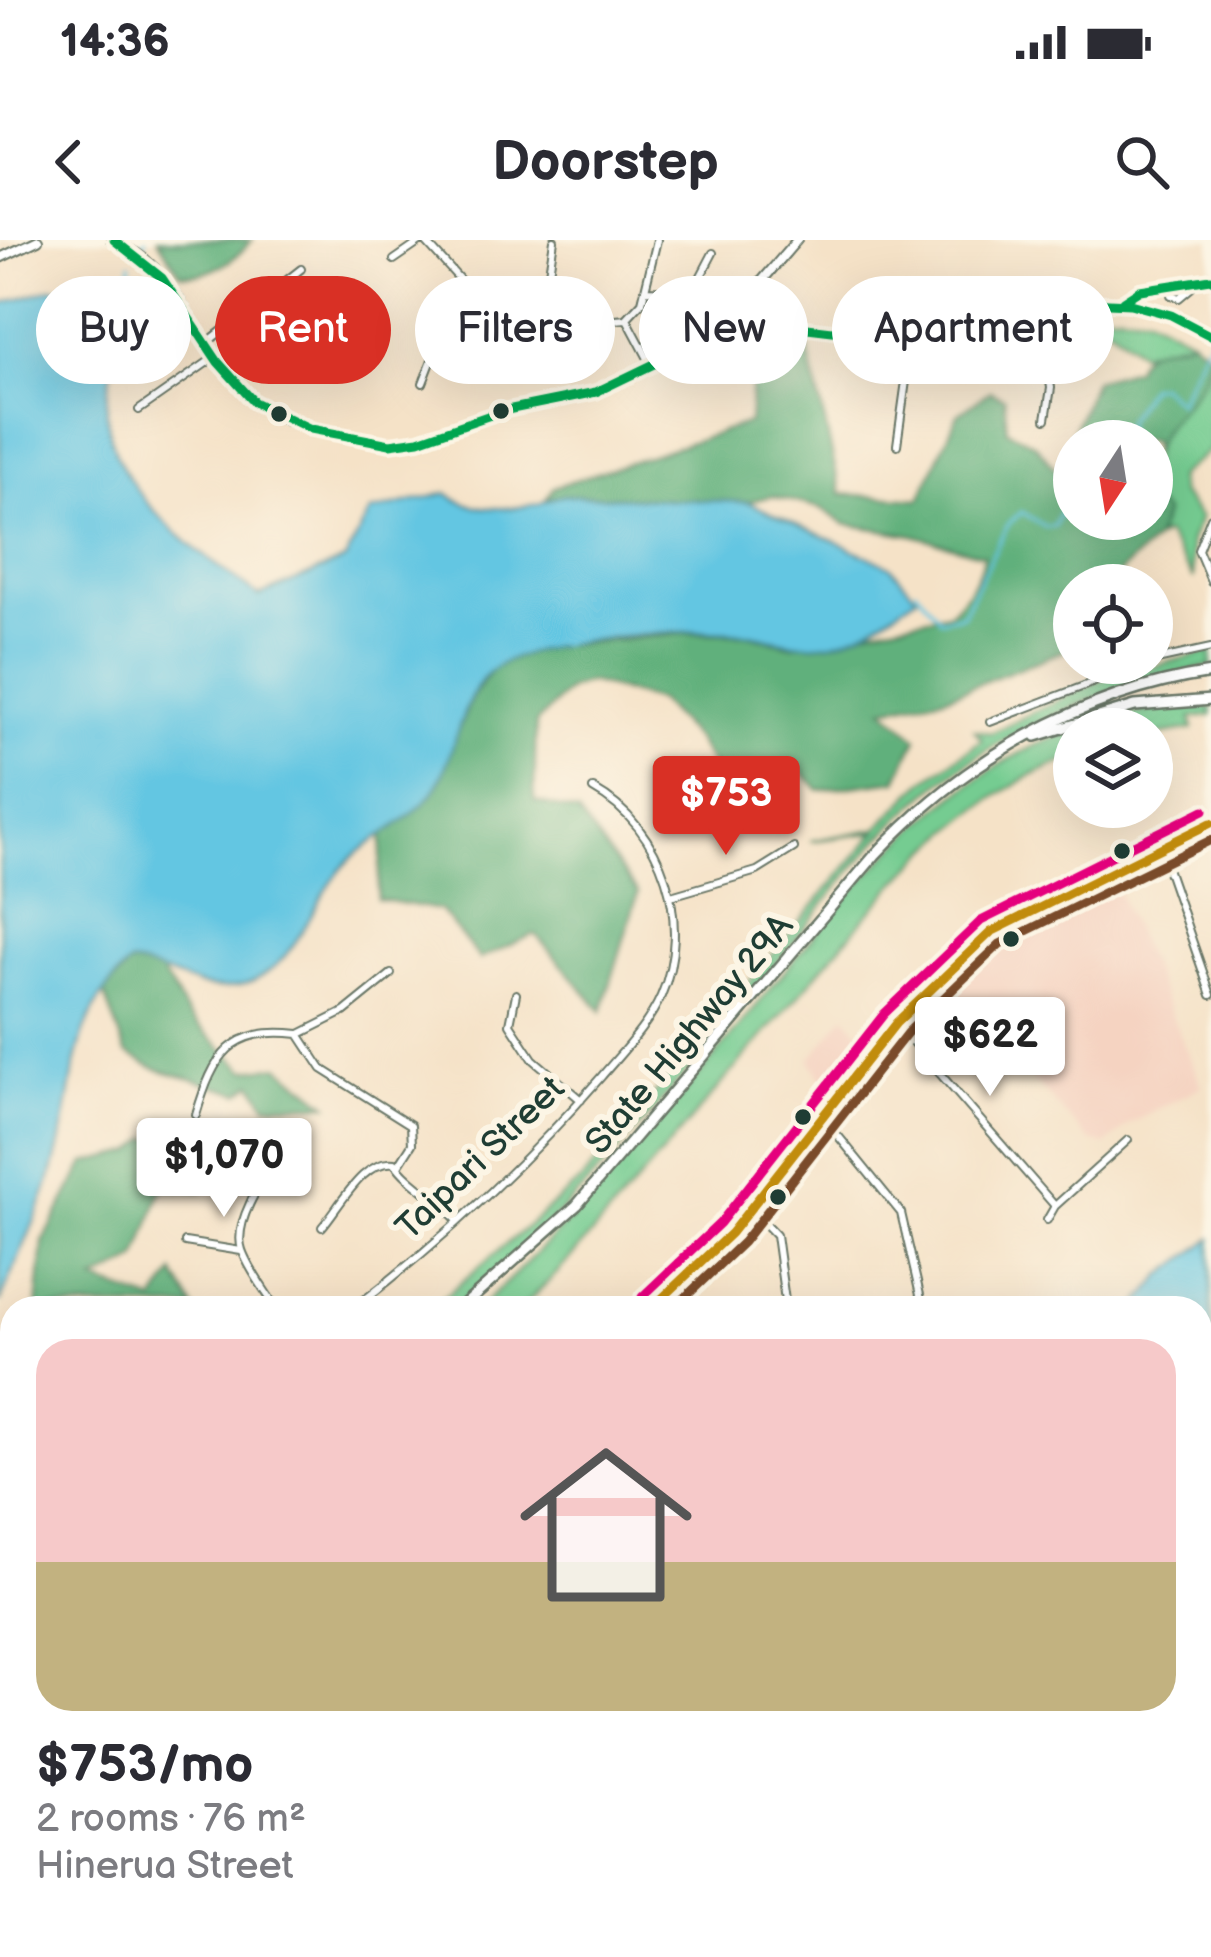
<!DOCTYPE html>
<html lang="en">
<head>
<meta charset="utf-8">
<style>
	:root { --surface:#fff; --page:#f2f2f3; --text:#2b2b33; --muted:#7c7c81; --accent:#d93025 }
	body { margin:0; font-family:"Balsamiq Sans",sans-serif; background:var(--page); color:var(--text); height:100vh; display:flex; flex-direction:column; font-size:45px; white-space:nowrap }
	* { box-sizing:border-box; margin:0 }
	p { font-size:39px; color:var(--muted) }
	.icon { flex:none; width:66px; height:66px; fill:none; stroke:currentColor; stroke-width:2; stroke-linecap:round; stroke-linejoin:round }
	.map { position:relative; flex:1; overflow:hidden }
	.sheet { position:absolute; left:0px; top:1056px; width:1212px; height:663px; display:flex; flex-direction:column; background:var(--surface); border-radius:36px 36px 0 0; box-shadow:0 12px 48px #0002 }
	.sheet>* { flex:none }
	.guide { position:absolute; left:36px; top:36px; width:1140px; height:108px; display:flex; gap:24px }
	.needle { width:78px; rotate:192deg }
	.fabs { position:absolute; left:1053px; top:180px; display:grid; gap:24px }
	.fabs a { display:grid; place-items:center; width:120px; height:120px; border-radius:50%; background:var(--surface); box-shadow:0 12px 48px #0002; font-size:60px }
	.price { position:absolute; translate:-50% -102px; padding:0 27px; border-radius:12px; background:#fff; color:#222; font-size:39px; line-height:78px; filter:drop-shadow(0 3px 6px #0008) }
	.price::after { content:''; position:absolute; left:50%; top:72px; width:36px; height:27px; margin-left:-18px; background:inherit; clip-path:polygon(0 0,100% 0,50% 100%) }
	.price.active { background:var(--accent); color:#fff }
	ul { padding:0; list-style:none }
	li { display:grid; align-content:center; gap:24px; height:636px; padding:0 36px }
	li span { display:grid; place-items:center; height:372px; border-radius:36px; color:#555 }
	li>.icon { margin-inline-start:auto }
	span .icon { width:216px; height:216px; fill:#fffc; stroke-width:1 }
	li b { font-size:51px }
	.tag { padding:0 42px; border-radius:54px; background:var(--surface); box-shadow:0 12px 48px #0002; font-size:42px; line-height:108px }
	.tag.active { background:var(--accent); color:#fff }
	.status { display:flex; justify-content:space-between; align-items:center; height:84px; padding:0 60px; background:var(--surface); direction:ltr }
	.status svg { height:33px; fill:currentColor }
	header { display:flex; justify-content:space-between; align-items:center; height:156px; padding:0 36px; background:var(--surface); font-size:54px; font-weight:700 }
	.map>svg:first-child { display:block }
	.built { fill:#f5d3c1 }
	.green { fill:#75cc91; stroke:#4a8462; stroke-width:3 }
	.forest { fill:#60b07b; stroke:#407658; stroke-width:3 }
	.water { fill:#64c6e2; stroke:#42828b; stroke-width:3 }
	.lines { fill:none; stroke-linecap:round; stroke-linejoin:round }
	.stream { stroke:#64c6e2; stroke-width:3 }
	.minor-casing { stroke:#6a7767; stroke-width:10 }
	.tertiary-casing { stroke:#6a7767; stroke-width:12 }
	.secondary-casing { stroke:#6a7767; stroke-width:12 }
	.trunk-casing { stroke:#6a7767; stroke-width:14 }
	.minor { stroke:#fff; stroke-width:6 }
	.tertiary { stroke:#fff; stroke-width:8 }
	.secondary { stroke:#fff; stroke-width:8 }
	.trunk { stroke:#fff; stroke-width:9 }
	.bus-1-casing { stroke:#fcf5e5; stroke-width:18 }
	.bus-2-casing { stroke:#fcf5e5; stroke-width:18 }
	.bus-3-casing { stroke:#fcf5e5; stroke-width:18 }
	.bus-4-casing { stroke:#fcf5e5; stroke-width:18 }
	.bus-1 { stroke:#00a651; stroke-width:9 }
	.bus-2 { stroke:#c18c0d; stroke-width:9 }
	.bus-3 { stroke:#7a4b2a; stroke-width:9 }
	.bus-4 { stroke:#e5007d; stroke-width:9 }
	.bus-dot { fill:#1f3d34; stroke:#fcf5e5; stroke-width:4.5 }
	.labels { text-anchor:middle; stroke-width:12; stroke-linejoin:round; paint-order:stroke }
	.street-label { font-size:36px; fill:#1f3d34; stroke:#fcf5e5 }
</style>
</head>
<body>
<div class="status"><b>14:36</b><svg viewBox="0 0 49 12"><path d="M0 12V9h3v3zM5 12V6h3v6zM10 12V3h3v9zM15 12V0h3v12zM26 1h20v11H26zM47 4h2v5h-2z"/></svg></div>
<header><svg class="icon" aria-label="back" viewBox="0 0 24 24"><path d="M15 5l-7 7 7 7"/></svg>Doorstep<svg class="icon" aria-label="search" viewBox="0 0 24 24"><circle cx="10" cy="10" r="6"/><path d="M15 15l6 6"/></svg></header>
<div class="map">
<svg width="1211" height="1717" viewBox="0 0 1211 1717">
	<rect width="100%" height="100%" fill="#fcf5e5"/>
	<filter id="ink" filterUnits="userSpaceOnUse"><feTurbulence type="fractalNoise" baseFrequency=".00833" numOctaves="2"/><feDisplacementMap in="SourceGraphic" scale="24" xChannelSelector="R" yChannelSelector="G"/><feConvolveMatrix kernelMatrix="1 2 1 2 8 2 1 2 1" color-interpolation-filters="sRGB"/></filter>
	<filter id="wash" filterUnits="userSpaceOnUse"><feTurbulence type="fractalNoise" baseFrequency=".004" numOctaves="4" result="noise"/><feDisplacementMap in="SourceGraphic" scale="48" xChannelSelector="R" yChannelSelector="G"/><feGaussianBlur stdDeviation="2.7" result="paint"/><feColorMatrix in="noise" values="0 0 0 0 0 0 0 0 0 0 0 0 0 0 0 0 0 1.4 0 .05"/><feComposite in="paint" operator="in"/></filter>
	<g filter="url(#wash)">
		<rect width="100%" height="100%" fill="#f5e2c7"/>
		<path class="built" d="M1112,638L1202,846L1128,885L1106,905L1090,901L945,746L999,695Z
			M845,775L867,801L829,850L810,820Z"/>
		<path class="green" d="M1089,71L1146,75L1192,99L1140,112Z
			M1210,113L1211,209L1177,237L1180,253L1200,278L1190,301L1194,339L1165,294L1156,299L1164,273L1152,261C1152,239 1148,213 1158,193C1173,163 1208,149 1210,113Z
			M1211,411V426C1120,445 1027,478 951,534C880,586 827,661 772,729C673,849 576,971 453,1068H431L582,940L876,592L810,601L877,589L924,541L982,500L975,490L991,493L1099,441Z
			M1175,467L1211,468V476L1191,478L1193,489L1152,496V489H1074V518C954,557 872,671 793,762C715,850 638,944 558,1032L521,1068H479C565,989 641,904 716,815C846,660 957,488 1175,467Z"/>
		<path class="forest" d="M158,0H252C236,20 207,40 180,33Z
			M755,97L808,108L841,254L920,259L958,174L990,151L1004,157L1007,190L1035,204L1057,231L1094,140L1134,129C1145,98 1167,111 1192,99L1210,113C1209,154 1160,175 1152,217V201H1074V279H1152V261L1164,273L1156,299L1106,345H1074V407L944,457L884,468L917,498L897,540L819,550L793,522L765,547L720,540L696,500L658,461L589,442L568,450L536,483L534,561L578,573L638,653L602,771L535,694L480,719L440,670L377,659L383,593L430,556L472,457L493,428L517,416L546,407L688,393L747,394L791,405L948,373C965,357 980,339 984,315L913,295L844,284L821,268L772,256L747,262L560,255L545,261L554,247L749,183Z
			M130,724L159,728L189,777L246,830L279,826L328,864L267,865L253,843L240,853L156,829L126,813L104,752Z
			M149,898C179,905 197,923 227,928L201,951L162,949L137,1020L95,1041L155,1062L174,1033L194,1068H37L43,1002L85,923L133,912Z"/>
		<path class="water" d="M53,48L103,55L125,75C119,106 105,145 107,176C113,256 201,314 259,356L345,320L370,272L447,253C473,275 530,271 560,255L747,262L890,326L917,356C891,374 862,397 830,403C800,408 777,399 749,394C695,386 544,398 498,426C461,448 457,510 437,546C421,575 380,594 354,616C309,655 298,742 227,748C195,751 162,727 130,724C64,781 77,860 52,934C38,978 17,1020 0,1063V64Z
			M1211,999V1717H0V1701L12,1695V1707H1200V1068H1135L1163,1035Z"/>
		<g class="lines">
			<path class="stream" d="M142,4L146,0
				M125,75L139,60L129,44L131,23
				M1124,201L1126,181L1149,146L1159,145L1178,162L1210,97
				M916,349L940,379L962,375L1008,284L1022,272L1045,287L1054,286L1074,245"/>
		</g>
	</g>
	<g filter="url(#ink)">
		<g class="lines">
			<defs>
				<path id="minor" d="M424,0L462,42L506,56L552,85L627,79L652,126
					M394,20L423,0
					M1170,45L1171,55L1179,58L1197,43
					M646,50L693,51L713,13
					M1123,61L1140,50L1211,39
					M1039,70L1051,148L1046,179
					M532,73L546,52L554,0
					M627,78L642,62L657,0
					M209,101L301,29
					M423,143L462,42
					M139,170L215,117
					M897,205L913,91
					M1211,277L1198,310L1211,341
					M1152,421L1211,408
					M990,482L1144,423
					M1160,608L1211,755
					M671,656L757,631L794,608
					M516,754L510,784L533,819L581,860
					M896,783L1055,966
					M300,794L344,772L391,734
					M196,875C214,815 230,786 299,794L322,829L411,885L412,904L398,926
					M822,876L901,973L923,1068
					M751,969L776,995L786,1068
					M1047,980L1055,966L1128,900
					M322,987C341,965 364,918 395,923C407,942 438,959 457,980
					M185,1002L241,1011
					M276,1068C265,1050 249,1030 242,1010C231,977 274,925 290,898
					M354,1068C443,1000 528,921 601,837C622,812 648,786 661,756C693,683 664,588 593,549
					M0,1252L12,1249"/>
				<path id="tertiary" d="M751,83L755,49L797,0
					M758,84L765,41
					M652,1068L731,993L896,783L991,692L1211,583
					M0,1538L12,1534"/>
				<path id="secondary" d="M111,0C191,30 196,122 260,167C291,188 344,199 382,204C422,210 449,186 485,175C526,163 570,163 610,147C652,130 699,97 740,85C784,72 821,97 865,95C978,90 1109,23 1211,96
					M0,18L38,0
					M725,89L751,59
					M713,99L756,87L799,86"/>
				<path id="trunk" d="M1036,496L1135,466L1211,460
					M461,1068L577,965L875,615C963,520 1082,452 1211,433
					M0,1326L12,1317
					M0,1346L12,1339"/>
			</defs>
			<use href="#minor" class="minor-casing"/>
			<use href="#tertiary" class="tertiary-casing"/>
			<use href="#secondary" class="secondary-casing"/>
			<use href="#trunk" class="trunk-casing"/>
			<use href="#minor" class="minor"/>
			<use href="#tertiary" class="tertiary"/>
			<use href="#secondary" class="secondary"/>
			<use href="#trunk" class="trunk"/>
			<defs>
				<path id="bus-1" d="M114,0L162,38L218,122L254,162L311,189L390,204L419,200L502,171L596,152L710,97L757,82L866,95L1087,62L1130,64L1171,75L1211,96
					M1123,61L1140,50L1211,39"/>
				<path id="bus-2" d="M652,1068L731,993L896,783L991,692L1211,583"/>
				<path id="bus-3" d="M674,1068L743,1002L907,793L1000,704L1211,600"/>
				<path id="bus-4" d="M642,1057L720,983L884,774L981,681L1204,570"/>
			</defs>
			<use href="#bus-1" class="bus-1-casing"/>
			<use href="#bus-2" class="bus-2-casing"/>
			<use href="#bus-3" class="bus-3-casing"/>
			<use href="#bus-4" class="bus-4-casing"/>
			<use href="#bus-1" class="bus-1"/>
			<use href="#bus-2" class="bus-2"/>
			<use href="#bus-3" class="bus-3"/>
			<use href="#bus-4" class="bus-4"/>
		</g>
	</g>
	<g class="bus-dot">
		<circle cx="501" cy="171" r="10"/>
		<circle cx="279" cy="174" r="10"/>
		<circle cx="1122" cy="611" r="10"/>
		<circle cx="1011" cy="699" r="10"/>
		<circle cx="803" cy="877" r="10"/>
		<circle cx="778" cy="957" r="10"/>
	</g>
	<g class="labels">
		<g class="street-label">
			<text transform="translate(688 793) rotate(-50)" y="13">State Highway 29A</text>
			<text transform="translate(479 917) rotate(-44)" y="13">Taipari Street</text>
		</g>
	</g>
</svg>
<div class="fabs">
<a><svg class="needle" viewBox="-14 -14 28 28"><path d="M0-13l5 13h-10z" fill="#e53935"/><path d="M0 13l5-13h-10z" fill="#7c7c81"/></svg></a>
<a><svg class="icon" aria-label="locate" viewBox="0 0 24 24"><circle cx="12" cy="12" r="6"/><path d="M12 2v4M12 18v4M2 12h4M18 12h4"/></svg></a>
<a><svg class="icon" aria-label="layers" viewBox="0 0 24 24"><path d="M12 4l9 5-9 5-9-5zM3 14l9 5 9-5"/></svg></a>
</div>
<b class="price active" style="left:726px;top:618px">$753</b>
<b class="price" style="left:990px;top:859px">$622</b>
<b class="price" style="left:224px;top:980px">$1,070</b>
<div class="guide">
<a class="tag">Buy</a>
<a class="tag active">Rent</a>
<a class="tag">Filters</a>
<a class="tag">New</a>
<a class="tag">Apartment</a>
</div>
<section class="sheet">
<ul>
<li><span style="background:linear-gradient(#f6c9c9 60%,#c2b280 0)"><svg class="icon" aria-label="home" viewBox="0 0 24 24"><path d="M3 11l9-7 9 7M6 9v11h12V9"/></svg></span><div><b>$753/mo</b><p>2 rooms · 76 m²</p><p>Hinerua Street</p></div></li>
</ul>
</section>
</div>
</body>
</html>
